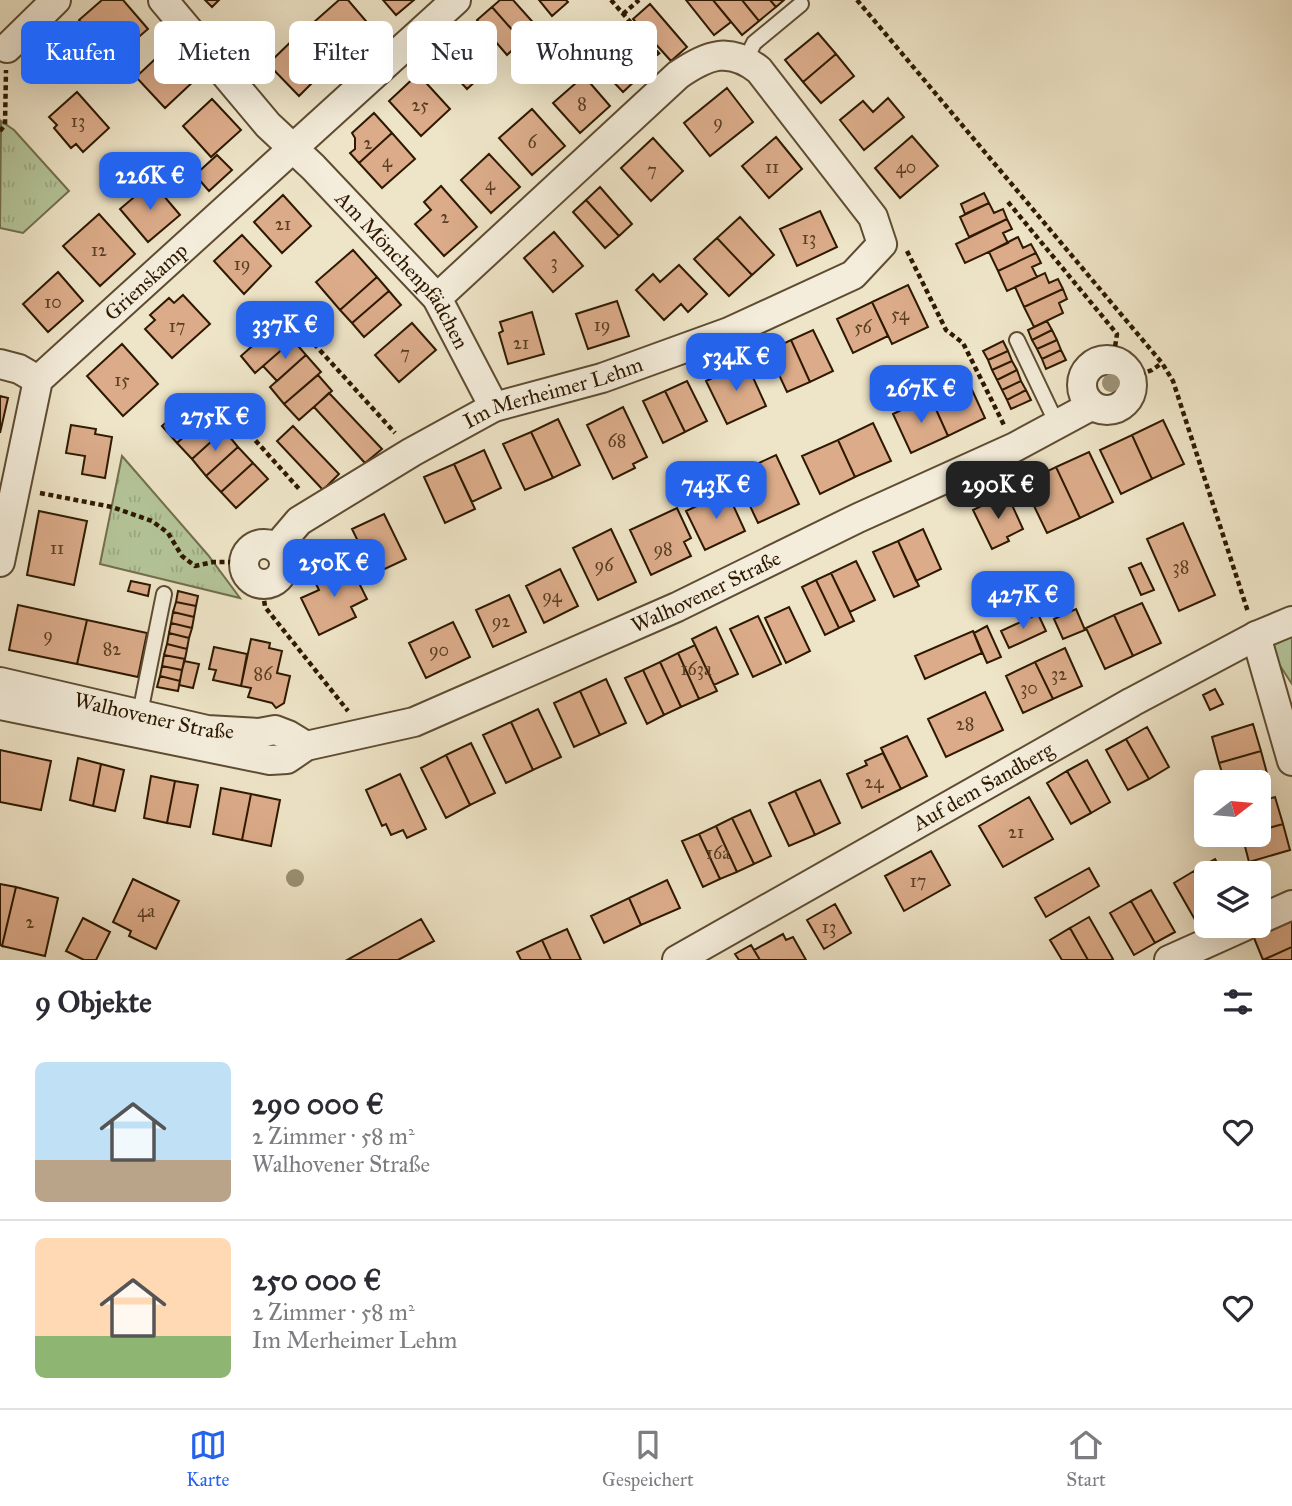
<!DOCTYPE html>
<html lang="de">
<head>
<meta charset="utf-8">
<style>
	:root { --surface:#fff; --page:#f7f7f7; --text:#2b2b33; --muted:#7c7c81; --line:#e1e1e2; --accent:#2563eb }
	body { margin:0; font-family:"IM FELL Great Primer",serif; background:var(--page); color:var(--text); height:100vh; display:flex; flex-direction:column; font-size:26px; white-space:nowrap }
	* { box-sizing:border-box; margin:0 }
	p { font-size:23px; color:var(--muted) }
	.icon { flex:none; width:38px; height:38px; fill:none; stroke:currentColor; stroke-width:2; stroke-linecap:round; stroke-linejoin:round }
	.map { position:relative; height:960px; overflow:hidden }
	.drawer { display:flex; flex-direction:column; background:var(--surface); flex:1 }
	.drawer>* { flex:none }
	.guide { position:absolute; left:21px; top:21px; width:700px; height:63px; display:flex; gap:14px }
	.needle { width:46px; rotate:74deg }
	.controls { position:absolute; left:1194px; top:770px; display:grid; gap:14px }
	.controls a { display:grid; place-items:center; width:77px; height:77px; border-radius:10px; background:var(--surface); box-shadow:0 7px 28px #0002; font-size:35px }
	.price { position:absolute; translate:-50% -60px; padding:0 16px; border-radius:14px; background:var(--accent); color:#fff; font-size:23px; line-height:46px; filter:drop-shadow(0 2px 4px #0008) }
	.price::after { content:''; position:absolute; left:50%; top:42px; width:21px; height:16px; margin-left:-10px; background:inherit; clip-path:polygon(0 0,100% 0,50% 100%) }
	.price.selected { background:#222; color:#fff }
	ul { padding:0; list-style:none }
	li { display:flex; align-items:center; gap:21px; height:175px; padding:0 35px }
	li+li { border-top:2px solid var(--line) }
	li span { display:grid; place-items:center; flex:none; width:196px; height:140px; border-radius:10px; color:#555 }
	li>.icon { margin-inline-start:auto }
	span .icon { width:84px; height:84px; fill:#fffc; stroke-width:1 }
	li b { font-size:30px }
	h2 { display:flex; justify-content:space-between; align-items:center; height:84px; padding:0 35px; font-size:30px }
	.chip { padding:0 24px; border-radius:10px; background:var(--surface); box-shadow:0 7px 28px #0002; font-size:24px; line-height:63px }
	.chip.selected { background:var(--accent); color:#fff }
	.tabs { display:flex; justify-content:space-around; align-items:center; height:98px; border-top:2px solid var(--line); background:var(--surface); font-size:19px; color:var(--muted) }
	.tabs a { display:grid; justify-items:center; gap:4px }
	.tabs .selected { color:var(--accent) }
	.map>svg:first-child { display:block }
	.green { fill:#b4c599; stroke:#716f4c; stroke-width:2 }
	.park { fill:url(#park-tufts); stroke:#716f4c; stroke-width:2 }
	.building { fill:#dcac8a; stroke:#2e1900; stroke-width:2 }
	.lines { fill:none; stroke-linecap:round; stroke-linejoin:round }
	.lane-casing { stroke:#5e4c32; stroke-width:18 }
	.street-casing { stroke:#5e4c32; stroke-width:32 }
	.path { stroke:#2e1900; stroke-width:4.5; stroke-dasharray:5 3.5; stroke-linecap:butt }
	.lane { stroke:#f4eddb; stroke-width:14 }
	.street { stroke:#f4eddb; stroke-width:28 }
	.tree { fill:#9a9173 }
	.labels { text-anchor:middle; stroke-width:5; stroke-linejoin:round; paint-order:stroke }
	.number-label { font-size:18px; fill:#5a3e22 }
	.street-label { font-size:21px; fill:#2e1900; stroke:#f4eddb }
</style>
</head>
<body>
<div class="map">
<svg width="1292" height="960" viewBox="0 0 1292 960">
	<defs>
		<pattern id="park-tufts" width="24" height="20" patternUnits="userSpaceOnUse" patternTransform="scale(1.75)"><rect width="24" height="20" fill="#b4c599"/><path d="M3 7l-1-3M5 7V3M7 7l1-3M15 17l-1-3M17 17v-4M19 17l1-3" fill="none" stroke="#9ba982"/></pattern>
	</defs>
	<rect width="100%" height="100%" fill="#eee4c7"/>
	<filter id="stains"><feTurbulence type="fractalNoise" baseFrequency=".00286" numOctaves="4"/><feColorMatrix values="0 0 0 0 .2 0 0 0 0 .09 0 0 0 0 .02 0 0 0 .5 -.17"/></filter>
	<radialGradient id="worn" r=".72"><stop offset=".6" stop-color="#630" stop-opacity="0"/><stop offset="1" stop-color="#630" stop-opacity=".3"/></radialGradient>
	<path class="green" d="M1292,632V684L1265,643Z"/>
	<path class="park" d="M1,121L14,130L69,191L23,233L0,228Z
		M122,456L208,555L240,598L100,564Z"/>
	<path class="building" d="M102,0H123L148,29L113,59L79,20Z
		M205,0H219L212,7Z
		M339,0H348L377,34L347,60L314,22Z
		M383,0H414L396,15Z
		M500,0H513L538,28L522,41L492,7Z
		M539,0H566L568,2L552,16Z
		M686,0H713L731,22L714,35Z
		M713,0H742L759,21L742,35Z
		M742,0H770L776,7L759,21Z
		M770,0H784L776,7Z
		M650,4L687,47L671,61L633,19Z
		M492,7L522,41L507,55L477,20Z
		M304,29L322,47L316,53L329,66L299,96L268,64Z
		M623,33L652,65L623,92L593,60Z
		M818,33L836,54L803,82L785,60Z
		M463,35L492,66L467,89L438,57Z
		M167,48L196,79L165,108L136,77Z
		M836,54L854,76L821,103L803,82Z
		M418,74L450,109L421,136L389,101Z
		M584,76L610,106L580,133L553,103Z
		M727,88L753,122L710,156L684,123Z
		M77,92L109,128L83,152L76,144L71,148L54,128L57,125L49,117Z
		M888,98L904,117L864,150L840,120L863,101L873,112Z
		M212,99L241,130L211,157L183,126Z
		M532,109L565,146L532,175L499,138Z
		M374,113L392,133L359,163L350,153L355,149V138L352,133Z
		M392,133L415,159L382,188L359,163Z
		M912,136L938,166L900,198L875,168Z
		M776,137L802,169L769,198L742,166Z
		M653,138L683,171L651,201L621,168Z
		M489,154L520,187L491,213L461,180Z
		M217,155L232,170L209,191L195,175Z
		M152,182L180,215L148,242L120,209Z
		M441,186L477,227L444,256L415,224L431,210L424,202Z
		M600,187L632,224L619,236L586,200Z
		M984,193L989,203L965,214L961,204Z
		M283,195L311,226L282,253L254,222Z
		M586,200L619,236L605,248L573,212Z
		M989,203L994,213L1003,209L1007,219L969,237L960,217Z
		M820,211L837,247L797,266L780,229Z
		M99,214L135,254L100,286L63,246Z
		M740,217L774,255L752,275L717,238Z
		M1007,219L1012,229L1003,233L1008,243L965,263L956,244Z
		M554,232L583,266L553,292L524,258Z
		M242,235L271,266L244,294L214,261Z
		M1018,237L1023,248L1031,244L1036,253L998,271L989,252Z
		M717,238L752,275L729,296L694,259Z
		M353,250L377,277L340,310L316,282Z
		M1036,253L1041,263L1032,267L1037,277L1007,291L998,271Z
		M679,265L707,294L688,312L681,304L664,320L636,290L653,274L660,282Z
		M58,272L83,301L48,332L23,304Z
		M1045,273L1049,283L1058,279L1063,289L1024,307L1015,287Z
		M377,277L389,291L352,323L340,310Z
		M908,285L928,327L892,344L872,302Z
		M1063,289L1067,299L1059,303L1063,313L1034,327L1024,307Z
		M389,291L401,305L364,337L352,323Z
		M183,295L210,324L172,358L145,329L155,320L150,315L169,298L174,303Z
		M617,301L629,336L588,349L576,314Z
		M872,302L888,336L853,353L837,319Z
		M532,312L544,354L508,364L499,333L503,331L500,322Z
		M1047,321L1052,330L1032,340L1028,330Z
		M278,323L293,340L255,373L241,356Z
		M412,323L436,350L399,382L375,355Z
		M813,330L833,371L810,382L791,340Z
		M1052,330L1057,340L1037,349L1032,340Z
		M293,340L306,355L277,381L263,366Z
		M791,340L810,382L787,392L768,351Z
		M1057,340L1061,350L1042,359L1037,349Z
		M1003,341L1008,351L988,360L983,351Z
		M122,344L158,384L123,416L87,376Z
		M1061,350L1066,360L1046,369L1042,359Z
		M1008,351L1012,361L992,370L988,360Z
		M306,355L321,372L284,404L270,387Z
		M1012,361L1017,370L997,380L992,370Z
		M746,362L766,406L727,424L706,381Z
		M1017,370L1021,381L1002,390L997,380Z
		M318,375L332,391L299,420L284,404Z
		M967,379L985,418L948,436L930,396Z
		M687,381L707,421L685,432L665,391Z
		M1021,381L1026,390L1007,400L1002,390Z
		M1026,390L1031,400L1011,409L1007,400Z
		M665,391L685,432L663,443L643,401Z
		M329,393L382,449L365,463L314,407Z
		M0,396L8,398L0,433Z
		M930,396L948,436L911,453L893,414Z
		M194,397L209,414L177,443L162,426Z
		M623,407L647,457L633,464L635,468L613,479L587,425Z
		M209,414L224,430L192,459L177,443Z
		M558,419L580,465L553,478L531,432Z
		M1163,420L1184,464L1152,479L1132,435Z
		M873,423L891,461L855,477L838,440Z
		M71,425L96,429L95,434L112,437L105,478L82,474L85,456L66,453Z
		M293,426L339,474L323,490L277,441Z
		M224,430L238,447L206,476L192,459Z
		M531,432L553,478L525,490L503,444Z
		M1132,435L1152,479L1121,494L1100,450Z
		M838,440L855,477L820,494L802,456Z
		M238,447L253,463L221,492L206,476Z
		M484,450L501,488L472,502L454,464Z
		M1089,452L1113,502L1080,518L1056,467Z
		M776,455L799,504L758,523L735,474Z
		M253,463L268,479L236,508L221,492Z
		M454,464L475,509L445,523L424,477Z
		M1056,467L1080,518L1047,533L1023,483Z
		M727,492L745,531L705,550L686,511Z
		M1007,494L1023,529L1007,537L1009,541L992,549L973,510Z
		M677,508L691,538L684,542L691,556L651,575L630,530Z
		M39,511L87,521L74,585L27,575Z
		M384,514L406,559L374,574L352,529Z
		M1183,523L1215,595L1179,611L1147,539Z
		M611,529L636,582L598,600L573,548Z
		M923,529L941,569L916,581L898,541Z
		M898,541L919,586L894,597L873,552Z
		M856,561L875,600L850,612L831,573Z
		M349,563L367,599L351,607L356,617L319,635L301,598L319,590L314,580Z
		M1141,563L1154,590L1141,595L1129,568Z
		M560,569L578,606L544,623L526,586Z
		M831,573L854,621L839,628L816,580Z
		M816,580L839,628L825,635L802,587Z
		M131,581L150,585L148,596L128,591Z
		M178,591L198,596L196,606L176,602Z
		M509,595L526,632L493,647L476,610Z
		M176,602L196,606L194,617L173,612Z
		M1142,603L1161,643L1133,656L1114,615Z
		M18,605L87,620L77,664L9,650Z
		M789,607L810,651L786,663L765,618Z
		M1076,609L1085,630L1063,639L1054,619Z
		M173,612L194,617L192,628L171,623Z
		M1038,614L1046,631L1009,648L1001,631Z
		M1114,615L1133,656L1105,669L1086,628Z
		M758,616L781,664L753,677L730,629Z
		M87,620L147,633L138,677L77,664Z
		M453,622L470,657L426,678L409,643Z
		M171,623L192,628L189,638L169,633Z
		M987,626L1001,657L987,663L974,633Z
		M716,627L738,674L714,685L692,639Z
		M973,631L982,653L925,679L915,656Z
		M169,633L189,638L187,649L167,644Z
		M251,639L270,643L269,648L282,651L277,673L290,676L284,703L276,708L272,703L248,697L251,688L241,686Z
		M167,644L187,649L185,659L164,655Z
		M695,645L717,691L699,699L678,653Z
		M214,647L247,654L241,686L213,680L216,670L209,669Z
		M1065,648L1082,686L1053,699L1035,662Z
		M678,653L699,699L681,707L660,662Z
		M164,655L185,659L182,670L162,666Z
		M184,661L199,664L193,688L179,685Z
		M660,662L681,707L664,715L643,670Z
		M1035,662L1053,699L1023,713L1006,676Z
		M162,666L182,670L180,681L160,676Z
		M643,670L664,715L647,724L625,678Z
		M160,676L180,681L178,691L157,687Z
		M606,679L626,723L600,735L580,691Z
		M1215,689L1223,704L1210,710L1203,695Z
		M580,691L600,735L574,747L554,703Z
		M985,692L1003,730L946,757L928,719Z
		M538,709L561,757L533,770L511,722Z
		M511,722L533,770L506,783L483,735Z
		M1253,724L1261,751L1219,763L1212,737Z
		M1147,727L1169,767L1149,779L1126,739Z
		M907,736L927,776L901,789L881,748Z
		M1126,739L1149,779L1128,790L1106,750Z
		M471,743L495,793L470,805L446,755Z
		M0,750L51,761L41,810L0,802Z
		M1261,751L1268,777L1249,782H1225L1219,763Z
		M883,753L901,789L862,808L847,774L867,765L865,761Z
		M446,755L470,805L446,818L421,768Z
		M78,758L101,764L93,806L70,800Z
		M1087,760L1110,802L1091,813L1067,771Z
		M101,764L124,770L115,811L93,806Z
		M1067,771L1091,813L1071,824L1047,783Z
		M400,774L426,829L407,838L403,830L391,835L386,824L382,826L366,790Z
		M151,776L175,781L167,823L144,818Z
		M820,780L840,823L815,835L795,791Z
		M175,781L198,785L190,827L167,823Z
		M221,788L251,794L242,840L213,834Z
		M795,791L815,835L789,846L769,803Z
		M251,794L280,800L271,846L242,840Z
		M1029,797L1053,839L1003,867L979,826Z
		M1275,797L1283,824L1258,831V802Z
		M750,810L771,856L754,864L732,818Z
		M732,818L754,864L737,872L716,826Z
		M1283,824L1290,850L1249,862L1242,835H1258V831Z
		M716,826L737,872L720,879L699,834Z
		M699,834L720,879L703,887L682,841Z
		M931,851L950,885L904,911L885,876Z
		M1215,859L1223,873H1206V891L1194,871Z
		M1089,868L1099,886L1046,917L1035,898Z
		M1194,871L1206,891V921L1198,925L1174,883Z
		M133,879L179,901L156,949L129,936L131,931L113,922Z
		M667,880L680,908L641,925L629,898Z
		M0,884L16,887L2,946L0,945Z
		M16,887L58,898L45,956L2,946Z
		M1151,890L1175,932L1155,943L1131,901Z
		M629,898L641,925L604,943L591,916Z
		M1131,901L1155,943L1134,955L1110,913Z
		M835,904L851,933L824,949L807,920Z
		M1089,917L1113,959L1111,960H1088L1070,928Z
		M83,918L110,932L96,960H84L66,951Z
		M421,919L434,941L398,960H347Z
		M1292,921V947L1263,960L1254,938Z
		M1070,928L1088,960H1062L1050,940Z
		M567,929L581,960H551L542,940Z
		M783,934L786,940L793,937L806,960H760L754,950Z
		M542,940L551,960H521L517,952Z
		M751,945L760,960H739L735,954Z
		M1292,947V960H1263Z"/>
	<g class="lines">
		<defs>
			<path id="lane" d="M746,59L754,43L801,4
				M1017,340L1057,424
				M139,718L164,594"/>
			<g id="street">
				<path id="s1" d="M163,0L268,125L313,167L437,298L494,407"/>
				<path d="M7,48L56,0"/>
				<circle cx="1107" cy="385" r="25"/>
				<path d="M0,364L19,369L38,380"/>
				<circle cx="264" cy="564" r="20"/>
				<path id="s2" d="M276,548L299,521L412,452L494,407L602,378L729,332L853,275L882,244L873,217L759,70C729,46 707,55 678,75L437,298"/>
				<path id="s3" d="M0,562L38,380L456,0"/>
				<path d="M1256,636L1292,761"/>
				<path id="s4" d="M0,682L207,730L259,733L275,730L288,735L306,746"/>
				<path id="s5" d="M0,705L270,760L287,759L306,746L414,722L677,607L858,518L1015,447L1091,406"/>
				<path d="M1258,920L1292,905"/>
				<path id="s6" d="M677,960L1132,702L1256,636L1292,621"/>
				<path d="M1169,960L1245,926"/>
			</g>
		</defs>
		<use href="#lane" class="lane-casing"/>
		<use href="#street" class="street-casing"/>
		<path class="path" d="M611,0L661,57
			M857,0L1162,363L1173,381L1248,612
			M623,14L639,0
			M0,131L5,125L6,70
			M1008,202L1117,334L1113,360
			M907,251L946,330L963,343L1004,425
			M297,325L395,433
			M1132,378L1152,370L1162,363
			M227,409L301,491
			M40,493L112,507L152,521L168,533L182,556L195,566L213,562H245
			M262,584L265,607L348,711"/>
		<use href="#lane" class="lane"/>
		<use href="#street" class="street"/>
	</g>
	<g class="tree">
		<circle cx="1111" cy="383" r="9"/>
		<circle cx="295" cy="878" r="9"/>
	</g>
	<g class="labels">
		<g class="number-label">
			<text x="582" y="110">8</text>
			<text x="420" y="111">25</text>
			<text x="78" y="127">13</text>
			<text x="718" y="128">9</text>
			<text x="532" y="148">6</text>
			<text x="368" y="149">2</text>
			<text x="387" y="167">4</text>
			<text x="772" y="173">11</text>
			<text x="906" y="173">40</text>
			<text x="652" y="176">7</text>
			<text x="490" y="190">4</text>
			<text x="445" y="223">2</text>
			<text x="283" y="230">21</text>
			<text x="809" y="244">13</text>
			<text x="99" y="256">12</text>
			<text x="554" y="268">3</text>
			<text x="242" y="270">19</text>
			<text x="53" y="308">10</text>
			<text x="900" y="320">54</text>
			<text x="602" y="331">19</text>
			<text x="177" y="332">17</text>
			<text x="863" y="333">56</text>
			<text x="521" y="349">21</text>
			<text x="405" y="359">7</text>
			<text x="122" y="386">15</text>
			<text x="617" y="447">68</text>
			<text x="57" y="554">11</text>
			<text x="663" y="555">98</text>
			<text x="604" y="571">96</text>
			<text x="1181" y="573">38</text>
			<text x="552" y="602">94</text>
			<text x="501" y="627">92</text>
			<text x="48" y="641">9</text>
			<text x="112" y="655">82</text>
			<text x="439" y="656">90</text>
			<text x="696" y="675">163a</text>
			<text x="263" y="680">86</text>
			<text x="1059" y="680">32</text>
			<text x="1029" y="694">30</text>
			<text x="965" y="730">28</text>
			<text x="874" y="788">24</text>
			<text x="1016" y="838">21</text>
			<text x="718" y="859">16a</text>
			<text x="918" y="887">17</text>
			<text x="146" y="917">4a</text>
			<text x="30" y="928">2</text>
			<text x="829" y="933">13</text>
		</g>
		<g class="street-label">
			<text dy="7" stroke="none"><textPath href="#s1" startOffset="362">Am Mönchenpfädchen</textPath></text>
			<text dy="7" stroke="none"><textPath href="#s3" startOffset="332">Grienskamp</textPath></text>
			<text dy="7" stroke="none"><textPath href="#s2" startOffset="322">Im Merheimer Lehm</textPath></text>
			<text dy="7" stroke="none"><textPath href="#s5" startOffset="746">Walhovener Straße</textPath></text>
			<text dy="7" stroke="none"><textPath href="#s4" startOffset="158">Walhovener Straße</textPath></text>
			<text dy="7" stroke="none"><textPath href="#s6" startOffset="352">Auf dem Sandberg</textPath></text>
		</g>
	</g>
	<rect width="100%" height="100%" filter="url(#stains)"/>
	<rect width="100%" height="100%" fill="url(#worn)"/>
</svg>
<div class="controls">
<a><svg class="needle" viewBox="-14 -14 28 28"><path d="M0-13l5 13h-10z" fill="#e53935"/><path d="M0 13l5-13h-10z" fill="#7c7c81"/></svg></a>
<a><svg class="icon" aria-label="layers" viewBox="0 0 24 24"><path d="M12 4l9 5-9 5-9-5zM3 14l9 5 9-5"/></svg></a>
</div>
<b class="price" style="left:150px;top:212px">226K €</b>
<b class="price" style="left:285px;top:361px">337K €</b>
<b class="price" style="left:736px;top:393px">534K €</b>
<b class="price" style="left:921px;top:425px">267K €</b>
<b class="price" style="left:215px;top:453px">275K €</b>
<b class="price" style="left:716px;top:521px">743K €</b>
<b class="price selected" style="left:998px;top:521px">290K €</b>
<b class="price" style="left:334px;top:599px">250K €</b>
<b class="price" style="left:1023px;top:631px">427K €</b>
<div class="guide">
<a class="chip selected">Kaufen</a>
<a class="chip">Mieten</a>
<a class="chip">Filter</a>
<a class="chip">Neu</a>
<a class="chip">Wohnung</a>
</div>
</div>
<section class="drawer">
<h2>9 Objekte<svg class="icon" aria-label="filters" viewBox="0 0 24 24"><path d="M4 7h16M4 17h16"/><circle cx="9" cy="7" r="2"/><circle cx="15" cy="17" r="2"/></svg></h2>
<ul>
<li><span style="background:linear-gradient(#bfe0f5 70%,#b9a48a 0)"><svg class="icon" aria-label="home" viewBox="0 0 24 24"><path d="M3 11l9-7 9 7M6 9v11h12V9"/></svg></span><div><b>290 000 €</b><p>2 Zimmer · 58 m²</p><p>Walhovener Straße</p></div><svg class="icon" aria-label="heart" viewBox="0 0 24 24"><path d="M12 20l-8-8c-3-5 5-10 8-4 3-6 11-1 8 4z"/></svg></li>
<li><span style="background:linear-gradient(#ffd9b3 70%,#8fb573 0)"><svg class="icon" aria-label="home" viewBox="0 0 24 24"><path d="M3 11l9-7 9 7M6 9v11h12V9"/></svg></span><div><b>250 000 €</b><p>2 Zimmer · 58 m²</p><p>Im Merheimer Lehm</p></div><svg class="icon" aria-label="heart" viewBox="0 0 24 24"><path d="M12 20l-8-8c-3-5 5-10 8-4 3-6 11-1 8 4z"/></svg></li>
</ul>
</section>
<nav class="tabs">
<a class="selected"><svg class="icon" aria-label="map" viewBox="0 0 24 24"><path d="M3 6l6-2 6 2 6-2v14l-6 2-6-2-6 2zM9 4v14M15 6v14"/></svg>Karte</a>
<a><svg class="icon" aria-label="saved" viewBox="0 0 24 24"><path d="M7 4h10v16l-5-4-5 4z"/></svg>Gespeichert</a>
<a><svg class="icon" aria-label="home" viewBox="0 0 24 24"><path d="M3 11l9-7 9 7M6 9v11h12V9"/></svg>Start</a>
</nav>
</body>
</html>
